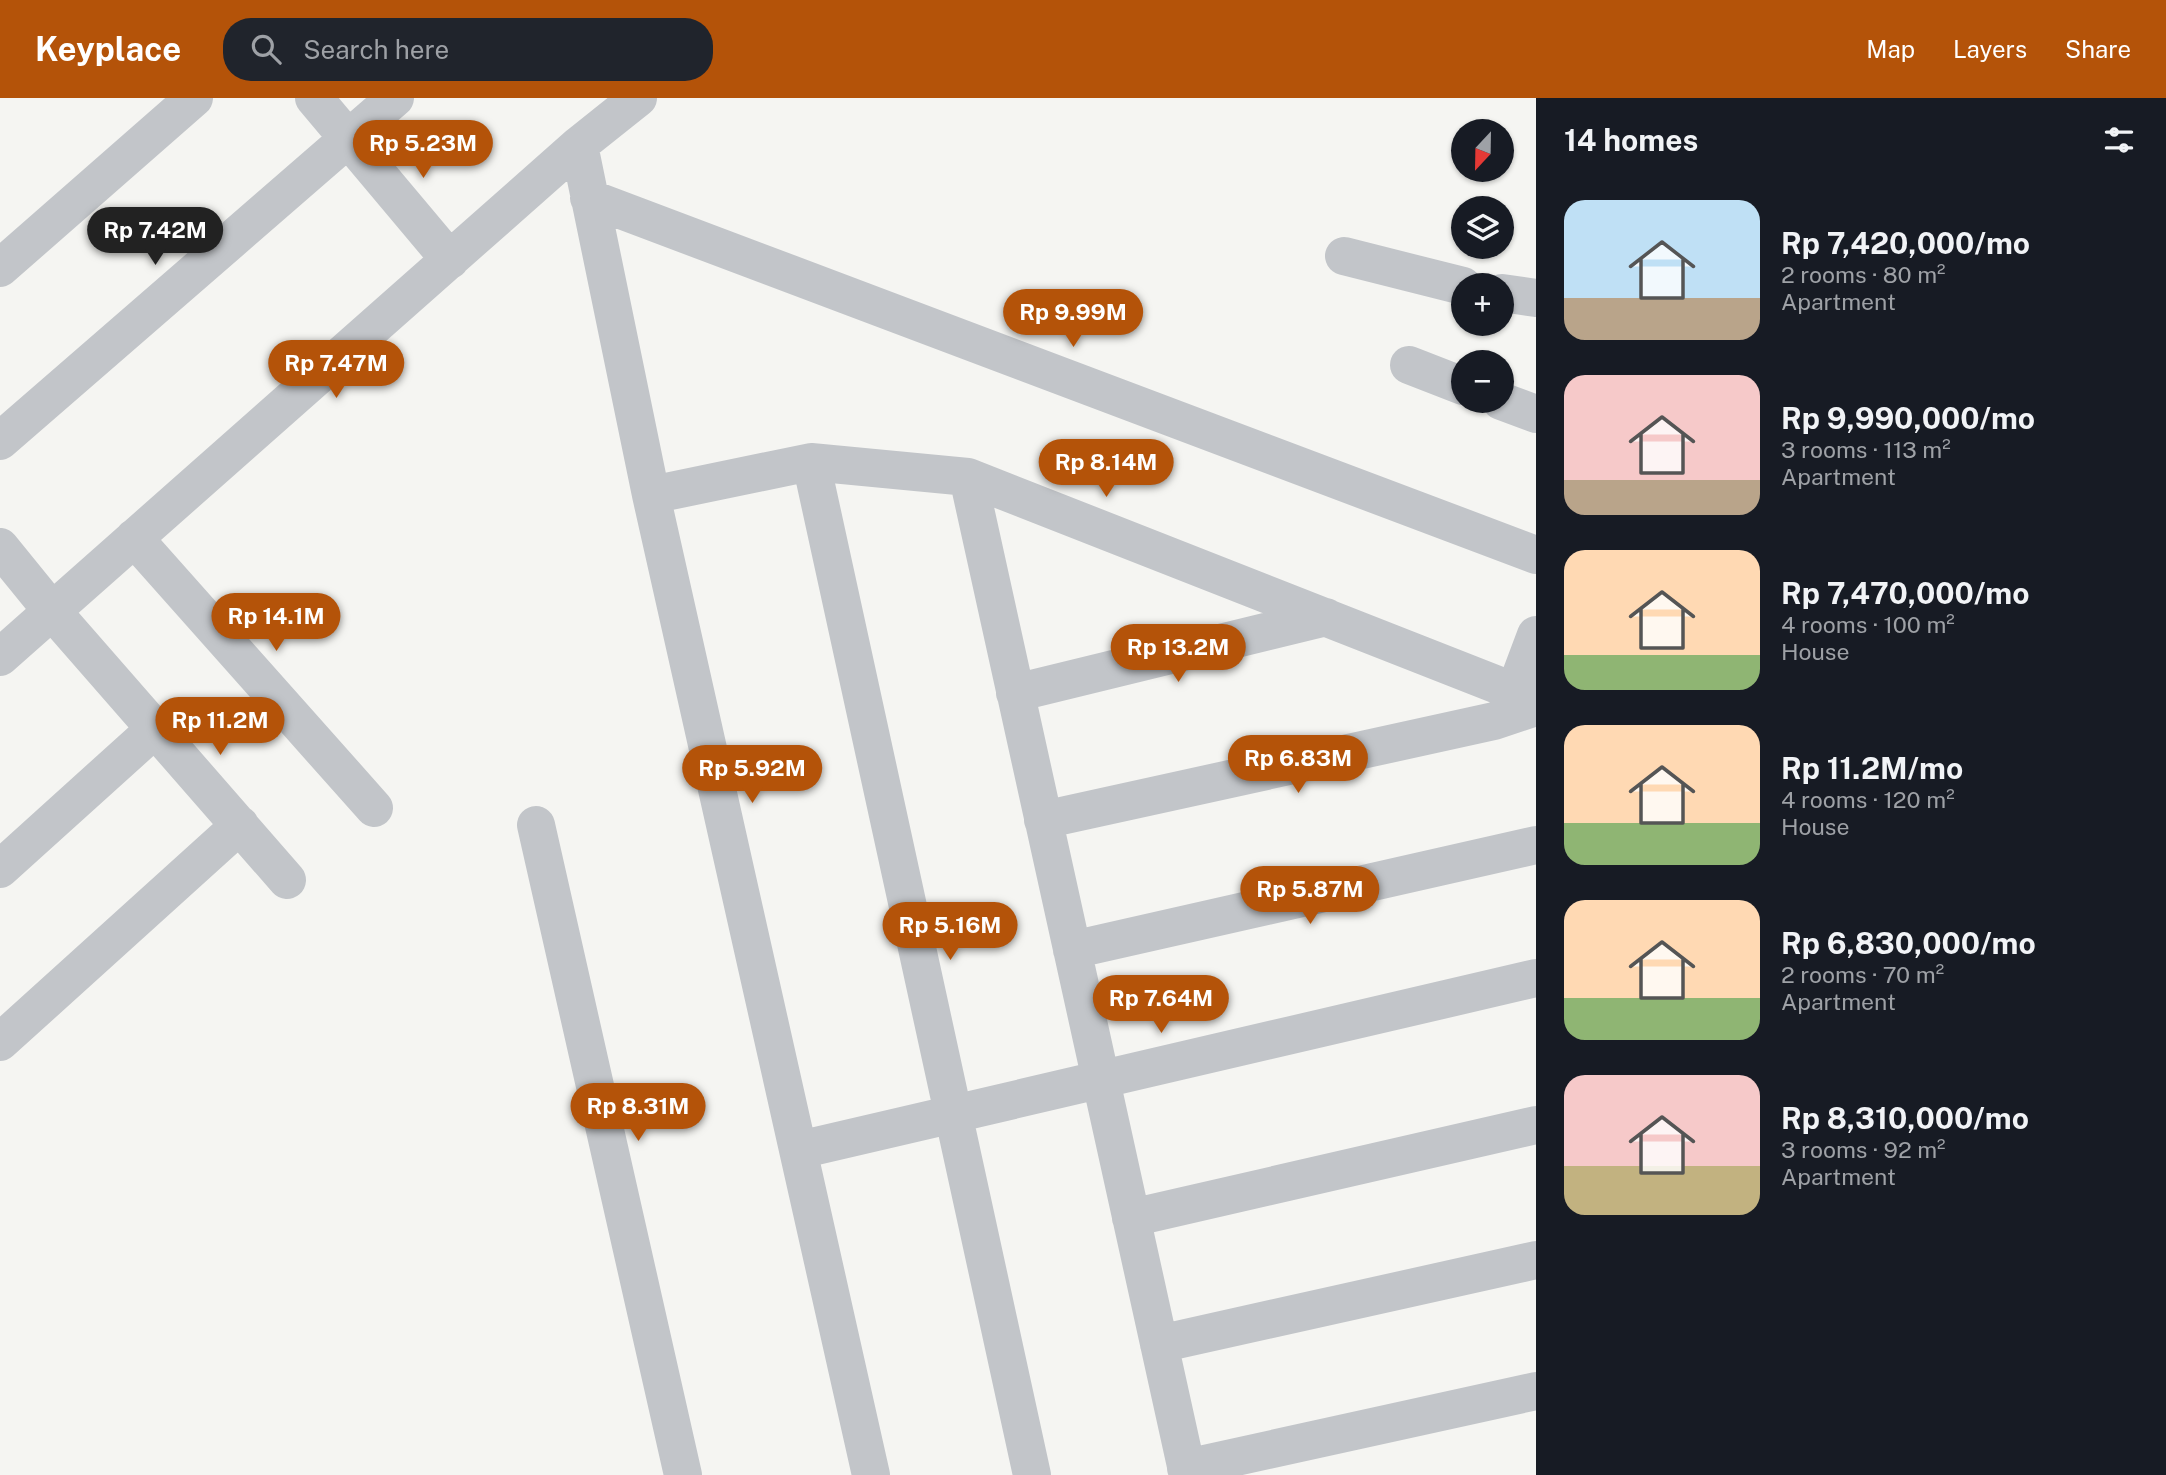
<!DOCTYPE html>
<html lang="en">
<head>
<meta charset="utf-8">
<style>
	:root { --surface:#171b24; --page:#20242c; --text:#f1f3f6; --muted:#9ea1a6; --accent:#b45309 }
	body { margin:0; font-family:"Public Sans",sans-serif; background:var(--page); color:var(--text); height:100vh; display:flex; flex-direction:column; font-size:26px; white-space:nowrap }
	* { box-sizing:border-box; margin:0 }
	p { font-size:23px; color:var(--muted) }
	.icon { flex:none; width:38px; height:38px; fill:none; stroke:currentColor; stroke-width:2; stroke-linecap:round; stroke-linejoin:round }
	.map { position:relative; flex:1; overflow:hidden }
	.panel { display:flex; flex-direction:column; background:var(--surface); width:630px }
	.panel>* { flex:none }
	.needle { width:46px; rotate:202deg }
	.fabs { position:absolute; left:1451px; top:21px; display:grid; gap:14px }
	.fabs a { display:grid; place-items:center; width:63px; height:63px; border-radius:50%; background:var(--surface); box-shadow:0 2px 5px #0004; font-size:35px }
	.price { position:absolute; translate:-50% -60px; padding:0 16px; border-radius:24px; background:var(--accent); color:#fff; font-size:23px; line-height:46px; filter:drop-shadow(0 2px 4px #0008) }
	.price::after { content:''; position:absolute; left:50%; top:42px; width:21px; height:16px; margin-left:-10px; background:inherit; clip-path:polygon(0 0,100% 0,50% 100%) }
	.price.current { background:#222; color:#fff }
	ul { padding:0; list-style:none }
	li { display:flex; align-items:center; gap:21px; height:175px; padding:0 28px }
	li span { display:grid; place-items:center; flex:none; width:196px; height:140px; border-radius:21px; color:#555 }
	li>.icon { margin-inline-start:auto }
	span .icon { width:84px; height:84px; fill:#fffc; stroke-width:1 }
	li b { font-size:30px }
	h2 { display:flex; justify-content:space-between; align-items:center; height:84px; padding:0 28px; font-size:30px }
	header { display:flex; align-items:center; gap:42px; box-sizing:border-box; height:98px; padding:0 35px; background:var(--accent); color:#fff }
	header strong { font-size:33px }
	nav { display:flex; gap:38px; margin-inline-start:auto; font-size:24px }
	.search { width:490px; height:63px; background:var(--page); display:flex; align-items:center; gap:18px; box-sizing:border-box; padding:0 24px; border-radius:28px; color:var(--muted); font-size:26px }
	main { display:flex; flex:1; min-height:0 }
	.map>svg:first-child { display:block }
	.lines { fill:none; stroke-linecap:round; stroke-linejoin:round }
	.minor { stroke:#c2c5c9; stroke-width:38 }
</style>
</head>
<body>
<header>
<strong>Keyplace</strong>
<div class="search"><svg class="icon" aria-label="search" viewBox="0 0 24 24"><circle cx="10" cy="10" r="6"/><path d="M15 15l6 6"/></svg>Search here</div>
<nav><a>Map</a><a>Layers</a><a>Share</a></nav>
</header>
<main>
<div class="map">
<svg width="1536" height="1377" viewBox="0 0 1536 1377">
	<rect width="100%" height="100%" fill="#f5f5f2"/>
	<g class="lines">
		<path class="minor" d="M314,0L450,162
			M579,47L651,397L871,1377
			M589,100L1536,457
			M1344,158L1463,188
			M0,170L194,0
			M1502,195L1536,200
			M1409,267L1463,288
			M1501,303L1536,316
			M0,343L395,0
			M811,364L1032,1377
			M968,379L1188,1377
			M651,397L811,364L968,379L1536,602
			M134,440L374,710
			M0,449L52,513L287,782
			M0,559L579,47L638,0
			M1515,593L1536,537
			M1015,595L1326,519
			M1043,722L1494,623L1536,609
			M536,727L683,1377
			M0,771L155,631
			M1072,852L1536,747
			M0,944L240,727
			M799,1052L1536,880
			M1131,1120L1536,1027
			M1159,1246L1536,1162
			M1186,1370L1536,1293"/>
	</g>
</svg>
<div class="fabs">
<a><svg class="needle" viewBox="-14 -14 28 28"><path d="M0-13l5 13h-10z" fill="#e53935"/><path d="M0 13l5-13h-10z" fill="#9ea1a6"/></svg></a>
<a><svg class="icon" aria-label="layers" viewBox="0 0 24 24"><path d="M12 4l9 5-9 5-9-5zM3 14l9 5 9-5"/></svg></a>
<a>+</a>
<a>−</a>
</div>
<b class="price" style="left:423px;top:82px">Rp 5.23M</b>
<b class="price current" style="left:155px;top:169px">Rp 7.42M</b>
<b class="price" style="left:1073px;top:251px">Rp 9.99M</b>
<b class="price" style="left:336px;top:302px">Rp 7.47M</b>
<b class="price" style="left:1106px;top:401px">Rp 8.14M</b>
<b class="price" style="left:276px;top:555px">Rp 14.1M</b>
<b class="price" style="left:1178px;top:586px">Rp 13.2M</b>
<b class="price" style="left:220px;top:659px">Rp 11.2M</b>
<b class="price" style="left:1298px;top:697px">Rp 6.83M</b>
<b class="price" style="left:752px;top:707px">Rp 5.92M</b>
<b class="price" style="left:1310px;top:828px">Rp 5.87M</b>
<b class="price" style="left:950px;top:864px">Rp 5.16M</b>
<b class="price" style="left:1161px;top:937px">Rp 7.64M</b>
<b class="price" style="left:638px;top:1045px">Rp 8.31M</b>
</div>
<section class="panel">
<h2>14 homes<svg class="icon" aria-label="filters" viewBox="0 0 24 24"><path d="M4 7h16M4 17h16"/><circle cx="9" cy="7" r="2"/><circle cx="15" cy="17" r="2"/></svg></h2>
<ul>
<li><span style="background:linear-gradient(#bfe0f5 70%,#b9a48a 0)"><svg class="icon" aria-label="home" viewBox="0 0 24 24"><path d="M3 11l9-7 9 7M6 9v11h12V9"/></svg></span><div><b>Rp 7,420,000/mo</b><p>2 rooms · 80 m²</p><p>Apartment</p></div></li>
<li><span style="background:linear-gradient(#f6c9c9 75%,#b9a48a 0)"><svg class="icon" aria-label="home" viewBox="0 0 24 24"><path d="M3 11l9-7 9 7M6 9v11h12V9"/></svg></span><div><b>Rp 9,990,000/mo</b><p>3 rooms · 113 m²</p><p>Apartment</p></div></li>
<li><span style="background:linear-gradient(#ffd9b3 75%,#8fb573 0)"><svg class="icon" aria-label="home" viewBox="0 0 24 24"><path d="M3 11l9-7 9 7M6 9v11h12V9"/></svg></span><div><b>Rp 7,470,000/mo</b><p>4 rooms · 100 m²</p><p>House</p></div></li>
<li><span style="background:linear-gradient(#ffd9b3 70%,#8fb573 0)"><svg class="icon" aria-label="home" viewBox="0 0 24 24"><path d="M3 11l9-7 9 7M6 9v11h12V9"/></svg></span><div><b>Rp 11.2M/mo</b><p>4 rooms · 120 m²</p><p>House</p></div></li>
<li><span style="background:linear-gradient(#ffd9b3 70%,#8fb573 0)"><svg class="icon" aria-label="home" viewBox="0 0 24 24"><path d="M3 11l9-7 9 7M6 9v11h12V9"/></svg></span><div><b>Rp 6,830,000/mo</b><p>2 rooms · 70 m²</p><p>Apartment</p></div></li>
<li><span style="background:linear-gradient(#f6c9c9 65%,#c2b280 0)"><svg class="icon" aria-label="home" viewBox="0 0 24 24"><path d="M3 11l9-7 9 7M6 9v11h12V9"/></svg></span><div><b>Rp 8,310,000/mo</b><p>3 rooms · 92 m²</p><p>Apartment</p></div></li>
</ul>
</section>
</main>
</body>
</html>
